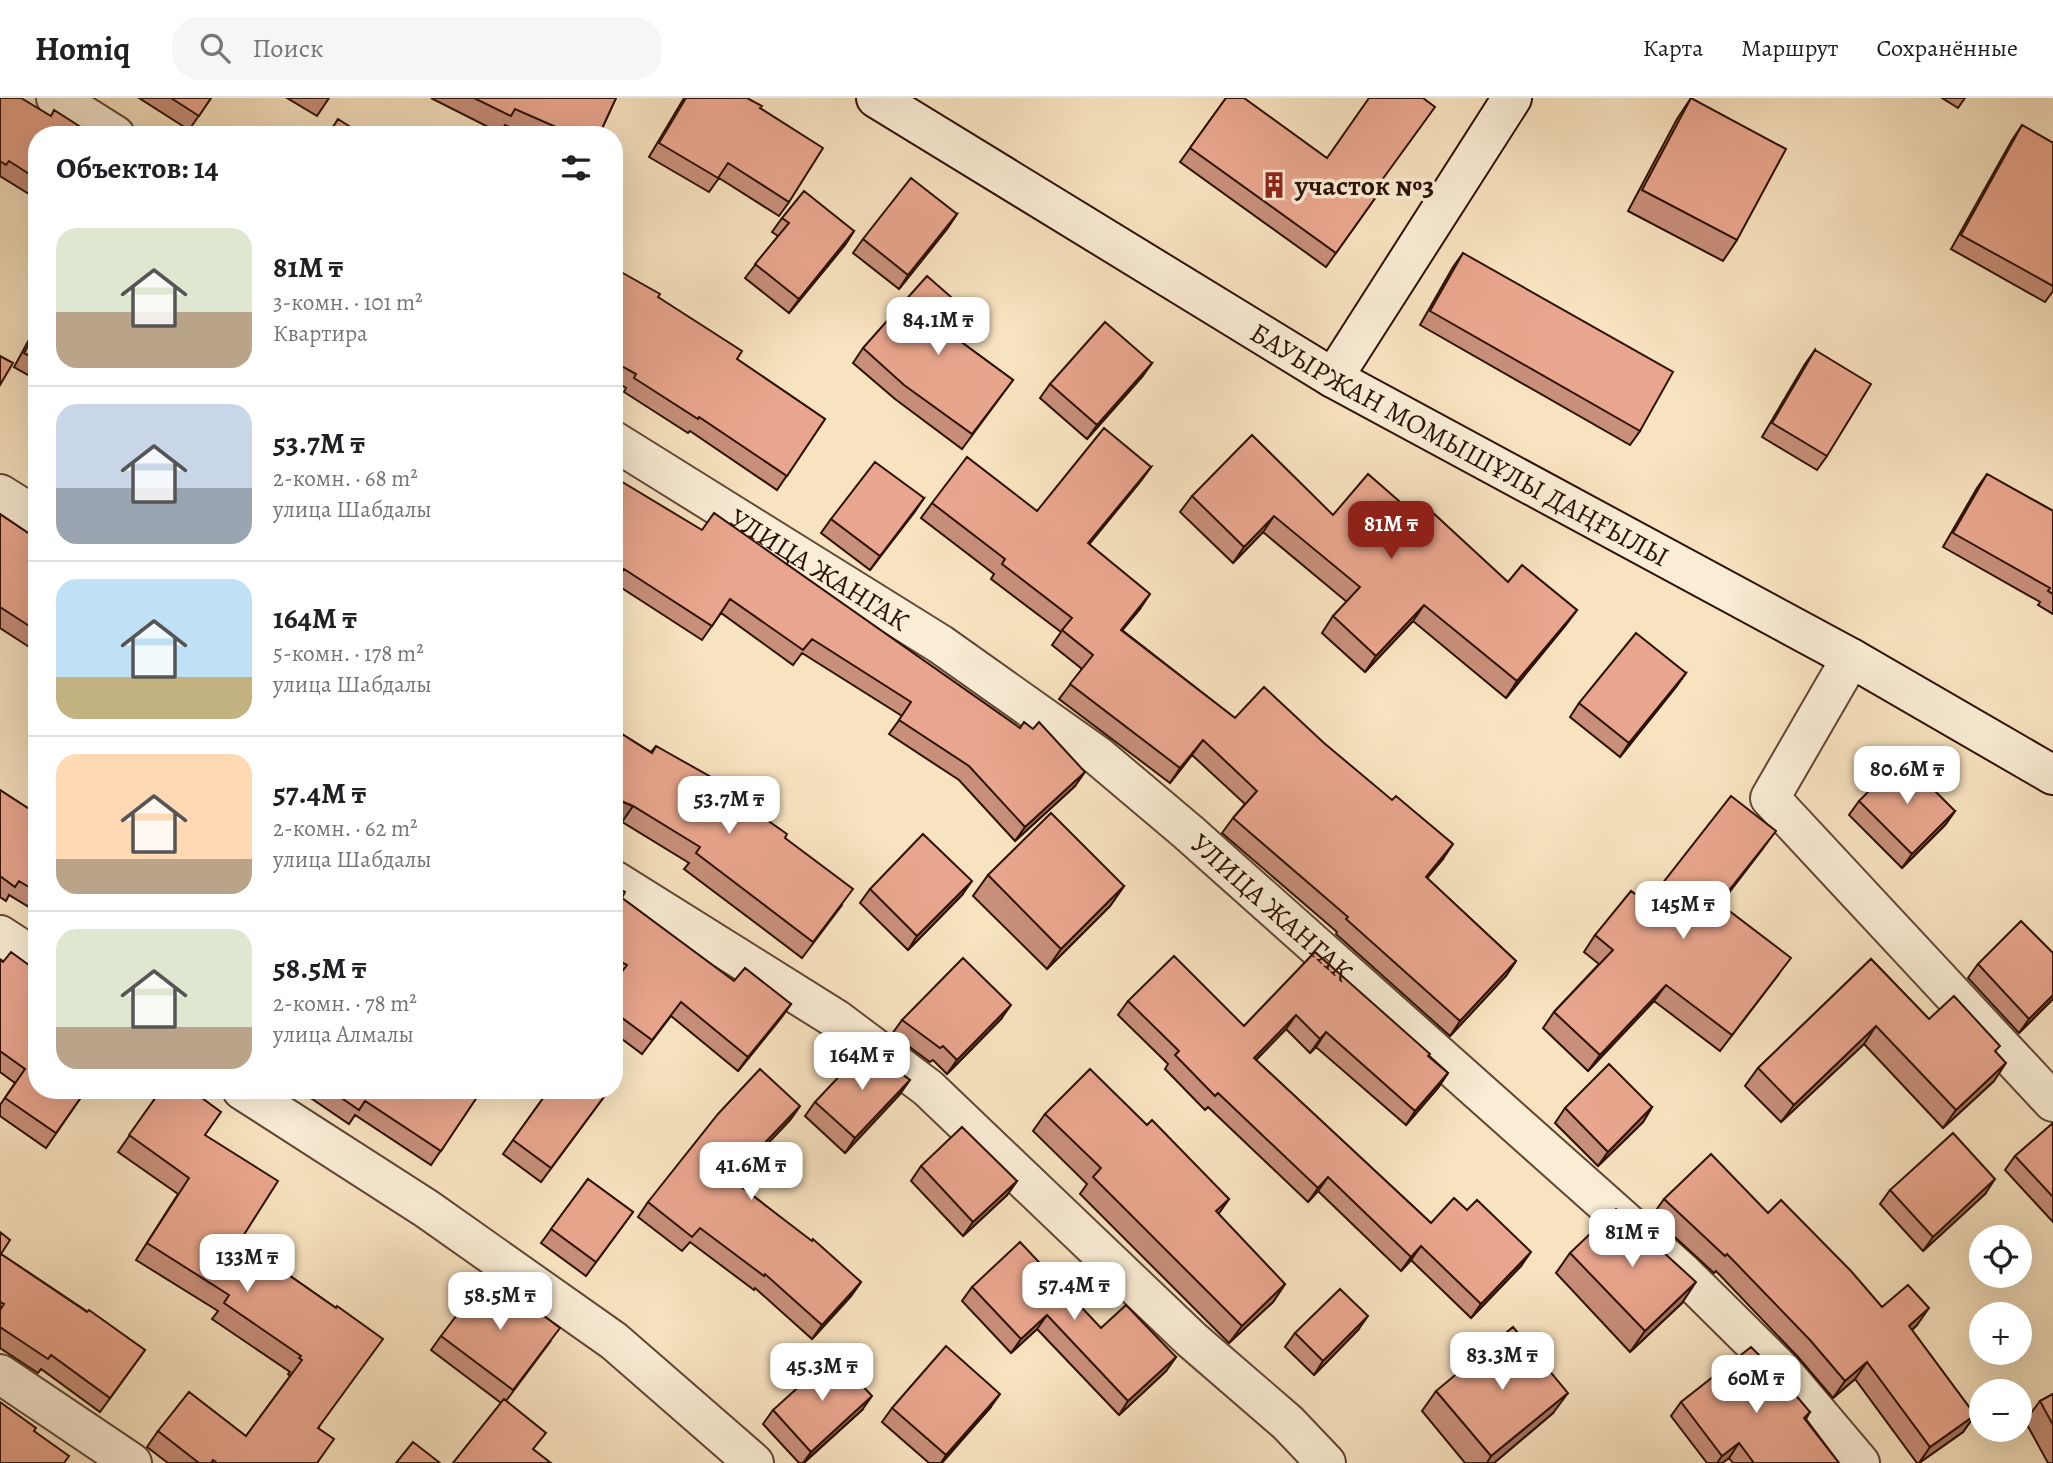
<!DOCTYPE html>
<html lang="ru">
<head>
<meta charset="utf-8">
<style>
	:root { --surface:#fff; --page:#f6f6f6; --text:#202124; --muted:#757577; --line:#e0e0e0; --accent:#8f2418 }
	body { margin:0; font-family:Alegreya,serif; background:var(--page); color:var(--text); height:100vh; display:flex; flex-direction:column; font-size:26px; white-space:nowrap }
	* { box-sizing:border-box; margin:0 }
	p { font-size:23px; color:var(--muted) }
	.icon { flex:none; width:38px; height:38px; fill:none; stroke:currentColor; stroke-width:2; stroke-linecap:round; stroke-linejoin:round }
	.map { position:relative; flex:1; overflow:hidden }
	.drawer { position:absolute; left:28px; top:28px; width:595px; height:973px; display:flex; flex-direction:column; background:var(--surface); border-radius:28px; box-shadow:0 7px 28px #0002 }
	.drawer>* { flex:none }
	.controls { position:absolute; left:1969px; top:1127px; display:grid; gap:14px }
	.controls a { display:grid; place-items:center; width:63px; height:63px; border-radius:50%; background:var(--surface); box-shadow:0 7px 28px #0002; font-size:35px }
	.price { position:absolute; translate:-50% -60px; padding:0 16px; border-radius:14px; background:#fff; color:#222; font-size:23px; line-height:46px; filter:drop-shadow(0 2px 4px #0008) }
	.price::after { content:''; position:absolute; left:50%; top:42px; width:21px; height:16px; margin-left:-10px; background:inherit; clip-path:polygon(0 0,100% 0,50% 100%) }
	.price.current { background:var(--accent); color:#fff }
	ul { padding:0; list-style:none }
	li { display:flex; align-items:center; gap:21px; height:175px; padding:0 28px }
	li+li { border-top:2px solid var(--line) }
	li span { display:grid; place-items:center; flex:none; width:196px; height:140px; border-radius:21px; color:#555 }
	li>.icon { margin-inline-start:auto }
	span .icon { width:84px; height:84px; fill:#fffc; stroke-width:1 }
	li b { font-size:30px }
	h2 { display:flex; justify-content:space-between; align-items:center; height:84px; padding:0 28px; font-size:30px }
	header { display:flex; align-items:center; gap:42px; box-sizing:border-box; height:98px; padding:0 35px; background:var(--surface); border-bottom:2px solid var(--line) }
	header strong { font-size:33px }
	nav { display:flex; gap:38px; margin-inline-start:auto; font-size:24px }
	.search { width:490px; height:63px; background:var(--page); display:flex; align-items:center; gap:18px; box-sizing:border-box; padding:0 24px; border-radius:28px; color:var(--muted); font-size:26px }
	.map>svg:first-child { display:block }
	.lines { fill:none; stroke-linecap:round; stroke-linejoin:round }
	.minor-casing { stroke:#604634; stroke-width:42 }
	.secondary-casing { stroke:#2d1105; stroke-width:42 }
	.minor { stroke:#faedd6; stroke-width:38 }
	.secondary { stroke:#faedd6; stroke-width:38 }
	.wall { fill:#c88f7a; stroke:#2d1105; stroke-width:2 }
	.shaded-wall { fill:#a37463; stroke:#2d1105; stroke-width:2 }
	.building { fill:#e9a68e; stroke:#2d1105; stroke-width:2 }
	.labels { text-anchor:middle; stroke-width:7; stroke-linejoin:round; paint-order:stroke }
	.poi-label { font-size:28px; font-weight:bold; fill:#2d1105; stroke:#faedd6; text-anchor:start }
	.street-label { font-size:28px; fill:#2d1105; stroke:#faedd6 }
</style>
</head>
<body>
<header>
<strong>Homiq</strong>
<div class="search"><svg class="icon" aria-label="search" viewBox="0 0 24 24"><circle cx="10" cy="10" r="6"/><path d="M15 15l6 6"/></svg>Поиск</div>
<nav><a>Карта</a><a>Маршрут</a><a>Сохранённые</a></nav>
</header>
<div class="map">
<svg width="2053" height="1365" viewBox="0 0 2053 1365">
	<rect width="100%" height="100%" fill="#f8e3c0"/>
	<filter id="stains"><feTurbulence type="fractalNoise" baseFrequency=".00286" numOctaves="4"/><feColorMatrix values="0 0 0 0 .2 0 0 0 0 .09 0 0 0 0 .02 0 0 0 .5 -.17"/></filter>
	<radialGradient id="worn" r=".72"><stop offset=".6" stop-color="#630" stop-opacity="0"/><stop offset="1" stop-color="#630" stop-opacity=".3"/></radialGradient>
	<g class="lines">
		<defs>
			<g id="minor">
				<path d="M56,0L115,37"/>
				<path id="s1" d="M614,343L940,546L1098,658L1188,734L1683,1175L1783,1274L1860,1365"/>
				<path d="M0,396L37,419"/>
				<path d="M1851,560L1770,700L2053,1004"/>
				<path d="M614,782L836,921L928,990L1192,1242L1288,1325L1326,1365"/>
				<path d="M0,837L37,861"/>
				<path d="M242,992L427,1111L614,1243L754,1365"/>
				<path d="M0,1276L132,1365"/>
			</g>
			<g id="secondary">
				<path id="s2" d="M876,0L1333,280L1851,560L2053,677"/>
				<path d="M1333,280L1512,0"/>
			</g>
		</defs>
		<use href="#minor" class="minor-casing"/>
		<use href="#secondary" class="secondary-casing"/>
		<use href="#minor" class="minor"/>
		<use href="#secondary" class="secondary"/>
	</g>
	<path class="wall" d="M0,0L37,37V101L0,78Z
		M139,0H211L189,32Z
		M287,0H329L317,18Z
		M431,0H616L599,37H527L505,27L500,35Z
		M684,0H747L760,10L789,104L779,118L719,80L709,94L649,59Z
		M1226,0L1378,96L1326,169L1180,64Z
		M1691,0L1737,142L1723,163L1628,113L1677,21Z
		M1942,0H1965L1958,10Z
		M2022,27L2053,45V193L2045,204L1951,151L2012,42Z
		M957,116L947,131L899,191L853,155L863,141Z
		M782,120L854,133L845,147L789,215L745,180L778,138L772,134Z
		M1463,155L1640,333L1630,347L1420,227L1453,169Z
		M614,170L658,199L737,261L825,321L777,392L690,333L688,335L624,294L626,290L614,283Z
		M974,219L957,241L1013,282L962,351L895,301L853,265L863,250Z
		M37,227V282L14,269Z
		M1815,252L1827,358L1817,372L1762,339L1805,266Z
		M1152,265L1142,279L1087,341L1040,300L1050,286Z
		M1151,369L1140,384L1089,446L1140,511L1122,532L1235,620L1443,761L1427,780L1516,863L1506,878L1450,938L1336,836L1337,834L1222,735L1233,720L1245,706L1192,657L1170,685L1059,601L1082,571L1052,547L1061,534L991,481L994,476L921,420L932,405L1037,413Z
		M1987,376L2053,413V516L2038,507L2040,504L1943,449L1977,390Z
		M614,379L1075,688L1015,743L959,682L889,636L902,618L802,555L793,567L721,515L702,542L614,485Z
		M1192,398L1333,417L1422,423L1508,484L1577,512L1565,528L1506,600L1413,523L1365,574L1322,535L1333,518L1347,504L1263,434L1233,465L1180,414Z
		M924,400L870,472L821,435L831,421Z
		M0,416L37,441V554L0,530Z
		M1686,575L1676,589L1620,659L1570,619L1579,605Z
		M614,631L651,654L656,648L710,682L785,740L842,807L802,860L684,771L689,765L622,724L614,721Z
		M0,692L37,716V814L9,797L6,803L0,799Z
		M1859,703L1955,713L1945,727L1902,770L1849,717Z
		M1764,749L1720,806L1779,876L1720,953L1654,903L1588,973L1543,930L1554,914L1599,866L1584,854L1595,837L1647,805Z
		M988,777L1124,788L1110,808L1047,871L973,798Z
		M614,788L622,800L734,883L791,906L781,920L738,973L671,918L642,956L614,935V884L616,881L614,880Z
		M870,791L962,797L908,852L860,805Z
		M1315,854L1448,975L1438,990L1406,1027L1316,949L1310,955L1286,931L1256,962L1431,1125L1521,1168L1471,1220L1411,1162L1401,1173L1318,1093L1308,1104L1208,1009L1205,1012L1165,971L1168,966L1118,917L1128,903L1244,928Z
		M1871,861L1929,921L1996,954L1994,983L1943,1030L1864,946L1781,1024L1745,988L1758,970Z
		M0,862L3,864L37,873V930L35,932L86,992L46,1050L0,1018V1007L15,985L0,974Z
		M1978,866L2053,901L2019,935L1968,880Z
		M1001,921L947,976L933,962L930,964L892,936L902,922Z
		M161,992L205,1037L240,1143L336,1210L319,1330L318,1365H168L147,1349L158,1333L246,1338L290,1278L288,1276L290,1274L212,1221L218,1213L136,1162L178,1096L118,1054Z
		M299,992H480L481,993L431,1067L355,1017L349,1026Z
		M549,992L606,996L541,1084L503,1056Z
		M900,996L845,1055L805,1018L815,1004Z
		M800,1008L790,1022L736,1078V1084L861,1184L851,1198L812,1241L755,1190L754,1192L690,1144L682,1153L638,1119L648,1104Z
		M1652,1009L1643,1024L1598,1068L1555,1025L1565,1010Z
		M1045,1016L1147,1027L1229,1101L1218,1116L1285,1186L1273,1204L1229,1245L1080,1096L1087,1086L1033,1033Z
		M2053,1025V1124L2005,1072L2015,1058Z
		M921,1068L1017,1083L1007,1097L963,1138L911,1083Z
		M588,1081L633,1114L586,1178L541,1145Z
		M1890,1092L1985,1096L1923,1153L1880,1106Z
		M1664,1101L1768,1115L1882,1209L1917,1227L1912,1232L1975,1317L1963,1334L1919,1365H1917L1855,1281L1833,1300L1798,1259L1716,1173L1714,1175L1652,1118Z
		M0,1134L1,1156L145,1252L100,1314L41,1271L38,1275L0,1250Z
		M1570,1155L1682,1205L1630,1254L1556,1175Z
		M972,1189L1101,1230L1176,1259L1166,1273L1119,1317L1037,1231L1011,1255L962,1203Z
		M1358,1232L1314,1277L1285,1249L1295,1235Z
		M441,1238L550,1244L506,1303L453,1365L501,1305L431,1252Z
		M1436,1293L1553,1315L1494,1365H1465L1422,1313Z
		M2053,1296V1365H2048L2025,1323L2040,1303Z
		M1681,1304L1810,1314L1806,1321L1839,1365H1733L1729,1360L1722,1365H1707L1671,1318Z
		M892,1310H990L942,1365H929L882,1324Z
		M773,1312H862L804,1365H799L763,1326Z"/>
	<path class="shaded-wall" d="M957,116L947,131L899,191L908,177Z
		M854,133L845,147L789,215L799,201Z
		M974,219L964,233L946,254L956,240Z
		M1152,265L1142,279L1087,341L1097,327Z
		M1151,369L1140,384L1077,461L1088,445Z
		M924,400L914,415L870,472L880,458Z
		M1274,418L1263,434L1233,465L1244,449Z
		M1150,496L1140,511L1110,547L1121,532Z
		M1424,507L1413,523L1365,574L1376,558Z
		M1577,512L1565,528L1506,600L1517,583Z
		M1686,575L1676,589L1620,659L1629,645Z
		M1203,642L1192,657L1170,685L1180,670Z
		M1085,674L1075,688L1015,743L1025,729Z
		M614,700L633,708L622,724L614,721Z
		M1955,713L1945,727L1902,770L1912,756Z
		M1776,733L1764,749L1708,822L1719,805Z
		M1453,746L1443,761L1415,794L1426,779Z
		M972,783L962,797L908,852L917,838Z
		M1124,788L1110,808L1047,871L1061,851Z
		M1516,863L1506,878L1450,938L1460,923Z
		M1666,887L1654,903L1588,973L1600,957Z
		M2053,897V901L2019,935L2029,921Z
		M791,906L781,920L738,973L748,959Z
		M1011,907L1001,921L947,976L957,962Z
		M1296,917L1286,931L1244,974L1254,960Z
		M1876,928L1864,946L1781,1024L1794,1007Z
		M1326,934L1316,949L1310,955L1320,941Z
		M2006,965L1994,983L1943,1030L1956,1012Z
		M1448,975L1438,990L1406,1027L1415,1013Z
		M910,982L900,996L845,1055L855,1040Z
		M800,1008L790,1022L725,1091L734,1077Z
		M1652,1009L1643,1024L1598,1068L1608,1054Z
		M1328,1079L1318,1093L1308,1104L1318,1090Z
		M1995,1081L1985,1096L1923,1153L1933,1139Z
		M1017,1083L1007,1097L963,1138L973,1124Z
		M1229,1101L1217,1118L1216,1113Z
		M1421,1148L1411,1162L1401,1173L1411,1159Z
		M1531,1154L1521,1168L1471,1220L1481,1206Z
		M861,1184L851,1198L812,1241L822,1227Z
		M1696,1184L1682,1205L1630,1254L1645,1233Z
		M1285,1186L1273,1204L1229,1245L1242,1228Z
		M1929,1210L1917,1227L1897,1245L1909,1228Z
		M1047,1217L1037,1231L1011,1255L1021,1241Z
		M1368,1218L1358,1232L1314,1277L1323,1263Z
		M1176,1259L1166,1273L1119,1317L1128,1303Z
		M1867,1264L1855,1281L1833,1300L1845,1283Z
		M1568,1295L1553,1315L1494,1365H1487L1491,1358Z
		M1000,1296L990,1310L941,1365L946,1357Z
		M872,1298L862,1312L803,1365L811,1354Z
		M1975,1317L1963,1334L1919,1365L1930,1349Z
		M1739,1345L1729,1360L1722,1365H1717L1722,1358Z"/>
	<path class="building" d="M0,0H21L51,18L54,12L93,37H37V81L9,63L6,67L0,63Z
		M171,0H211L199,18Z
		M474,0H616L599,37H574L515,11L511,18Z
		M686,0H747L762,8L760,10L823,50L789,104L728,65L718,80L659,45Z
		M1226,0H1244L1327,60L1369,0H1423L1435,9L1374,93L1378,96L1336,155L1190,50Z
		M1691,0L1786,51L1737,142L1642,92Z
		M338,21L363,37H328Z
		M2022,27L2053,45V188L1961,137Z
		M911,80L957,116L908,177L863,141Z
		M804,93L854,133L799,201L755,166L789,125L782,120Z
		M1463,155L1673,274L1640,333L1430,213Z
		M614,170L660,196L658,199L742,253L737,261L825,321L787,378L699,319L698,321L634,280L636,276L614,264Z
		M927,178L974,219L956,240L1013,282L972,336L904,287L863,250Z
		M1105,224L1152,265L1097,327L1050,286Z
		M37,231V262L24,255Z
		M1815,252L1871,286L1827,358L1772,325Z
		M0,258L13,265L0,287Z
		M1104,330L1151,369L1088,445L1150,496L1121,532L1235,620L1264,589L1324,645L1392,702L1396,698L1453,746L1426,779L1516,863L1460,923L1346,821L1348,819L1233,720L1257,693L1203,642L1180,670L1070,586L1093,557L1062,532L1072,520L1002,466L1005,461L932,405L967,359L1037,413Z
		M1252,337L1333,417L1368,376L1422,423L1431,413L1508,484L1522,467L1577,512L1517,583L1424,507L1376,558L1333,518L1360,489L1274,418L1244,449L1192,398Z
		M875,364L924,400L880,458L831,421Z
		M1987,376L2053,413V496L2048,493L2050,490L1953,435Z
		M614,379L702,432L714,415L1020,630L1024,624L1033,631L1039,624L1085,674L1025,729L969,668L899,622L911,604L812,541L803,552L730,501L712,528L624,471L619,478L614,476Z
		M0,416L37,441V533L0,509Z
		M1636,535L1686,575L1629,645L1579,605Z
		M614,631L652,655L656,648L711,679L710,682L787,736L785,740L853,791L813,844L696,755L700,749L633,708L614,700Z
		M1902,660L1955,713L1912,756L1859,703Z
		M0,692L37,716V794L19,783L15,789L0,778Z
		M1731,698L1776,733L1719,805L1791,860L1732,937L1666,887L1600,957L1554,914L1613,852L1595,837L1631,793L1647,805Z
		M1051,715L1124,788L1061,851L988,777Z
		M923,736L972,783L917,838L870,791Z
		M614,788L625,794L622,800L734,883L745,870L791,906L748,959L681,904L652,942L614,914V884L627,867L614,860Z
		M2021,823L2053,855V897L2029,921L1978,866Z
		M11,854L37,873V929L35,932L37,933V992H86L56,1035L5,1000L25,971L0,953V862L3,864Z
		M1315,854L1430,956L1428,958L1448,975L1415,1013L1326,934L1320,941L1296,917L1254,960L1431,1125L1454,1100L1467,1112L1477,1102L1531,1154L1481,1206L1421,1148L1411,1159L1328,1079L1318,1090L1218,995L1215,998L1175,957L1179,953L1128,903L1174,858L1244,928Z
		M963,860L1011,907L957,962L943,948L940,950L902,922Z
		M1871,861L1929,921L1954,898L2000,948L1995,953L2006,965L1956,1012L1876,928L1794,1007L1758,970Z
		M865,951L869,955L871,953L910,982L855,1040L815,1004Z
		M1609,966L1652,1009L1608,1054L1565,1010Z
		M760,971L800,1008L734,1077L739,1080L735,1084L812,1143L813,1141L861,1184L822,1227L765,1176L764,1178L700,1130L692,1139L648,1104L718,1016Z
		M1090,971L1147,1027L1152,1022L1229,1101L1216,1113L1285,1186L1242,1228L1093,1079L1101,1070L1045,1016Z
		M161,992H191L221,1014L205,1037L278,1083L240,1143L336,1210L337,1208L383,1241L318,1330L334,1341L317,1365H217L213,1362L211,1365H199L158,1333L189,1294L246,1338L302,1262L299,1260L301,1258L224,1205L229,1197L147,1145L189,1080L129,1037Z
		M330,992H480L481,993L441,1053L365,1003L359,1012Z
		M549,992H600L606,996L551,1070L513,1042Z
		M2053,1025V1099L2015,1058Z
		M962,1029L1017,1083L973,1124L921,1068Z
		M1953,1035L1995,1081L1933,1139L1890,1092Z
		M1711,1056L1768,1115L1781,1102L1851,1173L1882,1209L1908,1187L1929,1210L1909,1228L1975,1317L1930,1349L1867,1264L1845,1283L1810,1242L1727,1156L1725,1158L1664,1101Z
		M588,1081L633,1114L596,1164L551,1131Z
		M1616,1111L1696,1184L1645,1233L1570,1155Z
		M0,1134L10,1142L1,1156L87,1214L89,1212L145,1252L110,1300L51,1257L48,1261L0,1229V1212L4,1206L0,1204Z
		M1020,1144L1101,1230L1126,1207L1176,1259L1128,1303L1047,1217L1021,1241L972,1189Z
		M488,1176L560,1230L513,1292L441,1238Z
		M1340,1191L1368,1218L1323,1263L1295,1235Z
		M1513,1229L1568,1295L1491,1358L1436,1293Z
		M946,1248L1000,1296L946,1357L892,1310Z
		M1751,1249L1777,1275L1810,1314L1804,1320L1839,1365H1754L1739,1345L1722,1358L1681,1304Z
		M834,1257L872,1298L811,1354L773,1312Z
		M2053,1296V1327L2040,1303Z
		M504,1301L546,1335L533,1351L551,1365H453Z
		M0,1304L36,1330L34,1333L69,1358L64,1365H0Z
		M413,1344L440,1365H396Z"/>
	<defs>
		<symbol id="building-bare" viewBox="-9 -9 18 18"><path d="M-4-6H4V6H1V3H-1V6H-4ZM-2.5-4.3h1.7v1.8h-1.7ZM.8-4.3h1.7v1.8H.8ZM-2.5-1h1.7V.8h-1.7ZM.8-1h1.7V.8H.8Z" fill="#8f2418" stroke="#faedd6" stroke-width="2.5" paint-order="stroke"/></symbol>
	</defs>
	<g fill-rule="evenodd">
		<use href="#building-bare" x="1255" y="68" width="38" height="38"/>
	</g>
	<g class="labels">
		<g class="poi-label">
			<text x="1295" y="97">участок №3</text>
		</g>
		<g class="street-label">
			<text dy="10" stroke="none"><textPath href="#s2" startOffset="679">БАУЫРЖАН МОМЫШҰЛЫ ДАҢҒЫЛЫ</textPath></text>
			<text dy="10" stroke="none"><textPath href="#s1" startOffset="242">УЛИЦА ЖАНГАК</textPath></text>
			<text dy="10" stroke="none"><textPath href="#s1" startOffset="808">УЛИЦА ЖАНГАК</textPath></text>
		</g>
	</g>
	<rect width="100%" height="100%" filter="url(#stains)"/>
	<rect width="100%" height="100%" fill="url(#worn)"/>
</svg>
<div class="controls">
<a><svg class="icon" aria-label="locate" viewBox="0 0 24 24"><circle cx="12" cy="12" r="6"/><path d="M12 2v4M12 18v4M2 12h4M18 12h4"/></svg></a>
<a>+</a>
<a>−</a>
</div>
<b class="price" style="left:938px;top:259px">84.1M ₸</b>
<b class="price current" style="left:1391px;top:463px">81M ₸</b>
<b class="price" style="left:1907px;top:708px">80.6M ₸</b>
<b class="price" style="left:729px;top:738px">53.7M ₸</b>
<b class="price" style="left:1683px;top:843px">145M ₸</b>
<b class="price" style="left:862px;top:994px">164M ₸</b>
<b class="price" style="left:751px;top:1104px">41.6M ₸</b>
<b class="price" style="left:1632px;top:1171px">81M ₸</b>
<b class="price" style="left:247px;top:1196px">133M ₸</b>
<b class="price" style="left:1074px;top:1224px">57.4M ₸</b>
<b class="price" style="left:500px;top:1234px">58.5M ₸</b>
<b class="price" style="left:1502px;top:1294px">83.3M ₸</b>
<b class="price" style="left:822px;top:1305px">45.3M ₸</b>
<b class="price" style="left:1756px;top:1317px">60M ₸</b>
<section class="drawer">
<h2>Объектов: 14<svg class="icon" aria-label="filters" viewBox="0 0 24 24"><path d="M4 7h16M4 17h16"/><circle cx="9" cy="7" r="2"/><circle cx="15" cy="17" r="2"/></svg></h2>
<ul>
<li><span style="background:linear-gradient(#dfe7d0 60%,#b9a48a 0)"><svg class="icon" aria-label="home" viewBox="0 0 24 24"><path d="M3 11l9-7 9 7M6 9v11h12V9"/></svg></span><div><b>81M ₸</b><p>3-комн. · 101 m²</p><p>Квартира</p></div></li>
<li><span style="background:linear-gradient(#c9d6e8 60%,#9aa5b1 0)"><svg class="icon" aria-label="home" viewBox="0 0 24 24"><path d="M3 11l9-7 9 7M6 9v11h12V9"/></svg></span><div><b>53.7M ₸</b><p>2-комн. · 68 m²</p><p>улица Шабдалы</p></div></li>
<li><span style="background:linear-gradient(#bfe0f5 70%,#c2b280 0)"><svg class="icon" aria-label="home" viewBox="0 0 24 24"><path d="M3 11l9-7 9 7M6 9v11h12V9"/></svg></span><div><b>164M ₸</b><p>5-комн. · 178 m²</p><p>улица Шабдалы</p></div></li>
<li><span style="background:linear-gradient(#ffd9b3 75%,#b9a48a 0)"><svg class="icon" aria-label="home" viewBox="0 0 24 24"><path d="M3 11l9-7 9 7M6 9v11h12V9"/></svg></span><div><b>57.4M ₸</b><p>2-комн. · 62 m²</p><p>улица Шабдалы</p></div></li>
<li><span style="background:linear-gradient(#dfe7d0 70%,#b9a48a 0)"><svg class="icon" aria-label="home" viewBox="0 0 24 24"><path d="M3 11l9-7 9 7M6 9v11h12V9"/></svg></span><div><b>58.5M ₸</b><p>2-комн. · 78 m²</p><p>улица Алмалы</p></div></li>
</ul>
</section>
</div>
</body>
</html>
